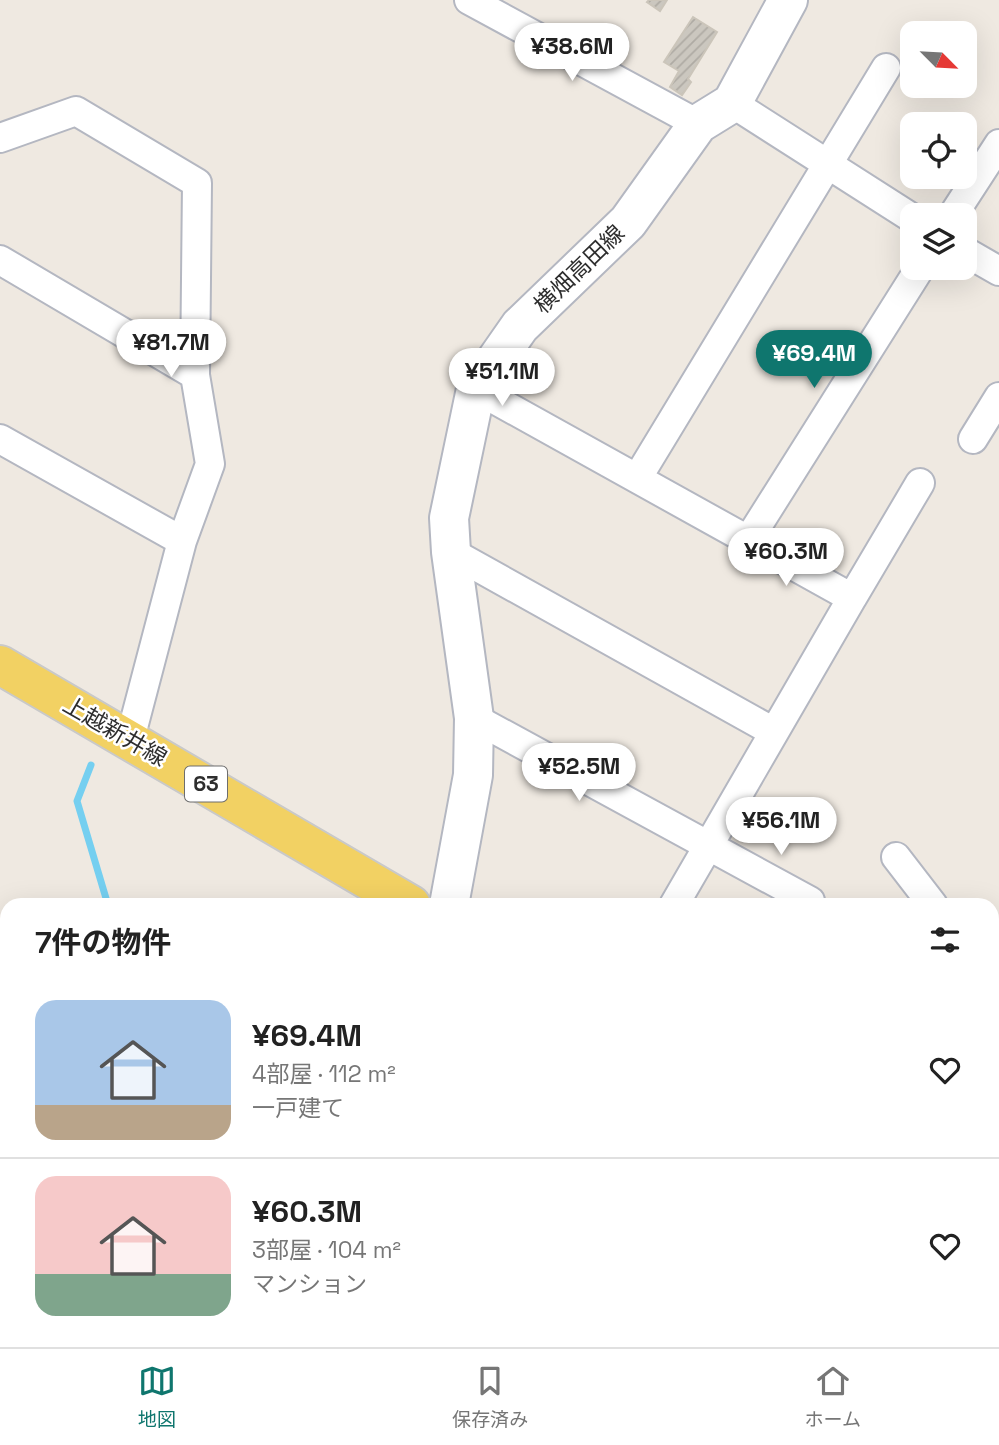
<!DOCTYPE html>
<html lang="ja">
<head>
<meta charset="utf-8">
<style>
	:root { --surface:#fff; --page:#f2f2f2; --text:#222; --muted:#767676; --line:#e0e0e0; --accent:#0f766e }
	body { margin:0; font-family:"Space Grotesk","Noto Sans JP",sans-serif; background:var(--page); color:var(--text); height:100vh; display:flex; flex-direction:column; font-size:26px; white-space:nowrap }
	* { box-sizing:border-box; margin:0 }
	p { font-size:23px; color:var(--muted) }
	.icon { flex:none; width:38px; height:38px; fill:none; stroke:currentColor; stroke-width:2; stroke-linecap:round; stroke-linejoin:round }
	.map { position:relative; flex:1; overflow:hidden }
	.sheet { position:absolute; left:0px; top:898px; width:999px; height:450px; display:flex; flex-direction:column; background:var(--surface); border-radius:21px 21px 0 0; box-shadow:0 7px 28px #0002 }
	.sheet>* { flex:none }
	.needle { width:46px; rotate:114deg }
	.fabs { position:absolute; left:900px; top:21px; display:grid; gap:14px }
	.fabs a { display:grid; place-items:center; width:77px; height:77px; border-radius:14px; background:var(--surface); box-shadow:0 7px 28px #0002; font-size:35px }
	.price { position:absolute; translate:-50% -60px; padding:0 16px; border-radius:24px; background:#fff; color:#222; font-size:23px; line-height:46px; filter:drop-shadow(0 2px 4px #0008) }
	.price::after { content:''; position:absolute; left:50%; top:42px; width:21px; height:16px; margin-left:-10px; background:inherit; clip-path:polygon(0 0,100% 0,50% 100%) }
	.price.active { background:var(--accent); color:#fff }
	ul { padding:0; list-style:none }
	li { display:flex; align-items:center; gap:21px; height:175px; padding:0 35px }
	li+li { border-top:2px solid var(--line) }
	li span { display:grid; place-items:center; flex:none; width:196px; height:140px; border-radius:21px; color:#555 }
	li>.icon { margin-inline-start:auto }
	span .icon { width:84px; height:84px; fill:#fffc; stroke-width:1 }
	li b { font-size:30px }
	h2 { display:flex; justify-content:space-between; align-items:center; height:84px; padding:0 35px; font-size:30px }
	.tab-bar { display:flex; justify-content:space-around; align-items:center; height:98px; border-top:2px solid var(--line); background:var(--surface); font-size:19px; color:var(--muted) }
	.tab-bar a { display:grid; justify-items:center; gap:4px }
	.tab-bar .active { color:var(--accent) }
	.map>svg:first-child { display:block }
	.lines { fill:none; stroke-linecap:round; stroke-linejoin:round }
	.stream { stroke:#75cff0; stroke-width:7 }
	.building { fill:url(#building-hatch); stroke:#cbc5ba; stroke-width:2 }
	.lane-casing { stroke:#b4b7c1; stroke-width:18 }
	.street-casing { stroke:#b4b7c1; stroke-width:32 }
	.secondary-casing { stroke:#b4b7c1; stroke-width:42 }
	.primary-casing { stroke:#c9c9c9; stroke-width:42 }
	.lane { stroke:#fff; stroke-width:14 }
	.street { stroke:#fff; stroke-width:28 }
	.secondary { stroke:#fff; stroke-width:38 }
	.primary { stroke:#f2d163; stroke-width:38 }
	.labels { text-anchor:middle; stroke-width:5; stroke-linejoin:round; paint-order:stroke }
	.shield { fill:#fff; stroke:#6d6d6d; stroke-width:2 }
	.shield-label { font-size:21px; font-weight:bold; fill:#2e2e2e }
	.street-label { font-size:23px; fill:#2e2e2e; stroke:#fff }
</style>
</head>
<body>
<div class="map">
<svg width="999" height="1347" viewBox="0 0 999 1347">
	<defs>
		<pattern id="building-hatch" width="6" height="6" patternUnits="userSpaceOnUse" patternTransform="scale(1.75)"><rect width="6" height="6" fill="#cbc7bf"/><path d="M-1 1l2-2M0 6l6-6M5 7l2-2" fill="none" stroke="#afaba4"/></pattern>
	</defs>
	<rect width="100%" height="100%" fill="#efe9e1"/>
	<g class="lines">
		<path class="stream" d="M91,765L77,801L108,905
			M308,1340L311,1347"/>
	</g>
	<path class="building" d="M649,0H667L660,11L647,2Z
		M693,17L717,32L688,79L691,82L682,95L670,87L679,71L664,62Z"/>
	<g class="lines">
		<defs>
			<path id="lane" d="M0,1075L7,1069
				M198,1340L208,1347"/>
			<path id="street" d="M469,0L698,124
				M732,103L912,218
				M0,138L76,111L197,183L195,375L210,464L182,541L130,739
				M953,215L999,144
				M964,251L999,271
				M0,260L195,375
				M476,389L852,598L674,905
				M0,439L182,541
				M973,439L999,397
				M638,477L886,68
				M749,539L920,268
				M451,552L772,731
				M852,598L920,483
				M474,718L810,901V905
				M896,857L933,905
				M992,960L999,953
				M992,1046L999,1050
				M350,1340L353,1347
				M609,1340L620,1347
				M769,1347L770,1340"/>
			<path id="secondary" d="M449,905L473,775L474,718L451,552L449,518L476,389L520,326L628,222L698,124L732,103L788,0
				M266,1347L270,1340"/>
			<path id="primary" d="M0,665L411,905
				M992,1245L999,1249"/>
		</defs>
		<use href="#lane" class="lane-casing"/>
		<use href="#street" class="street-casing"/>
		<use href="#secondary" class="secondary-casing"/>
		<use href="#primary" class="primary-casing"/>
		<use href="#lane" class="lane"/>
		<use href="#street" class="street"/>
		<use href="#secondary" class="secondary"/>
		<use href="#primary" class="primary"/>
	</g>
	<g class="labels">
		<rect class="shield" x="185" y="766.5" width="42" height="35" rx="5"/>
		<g class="shield-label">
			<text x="206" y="791">63</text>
		</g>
		<g class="street-label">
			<text transform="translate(579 269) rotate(-44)" y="8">横畑高田線</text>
			<text transform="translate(115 731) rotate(30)" y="8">上越新井線</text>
		</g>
	</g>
</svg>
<div class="fabs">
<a><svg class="needle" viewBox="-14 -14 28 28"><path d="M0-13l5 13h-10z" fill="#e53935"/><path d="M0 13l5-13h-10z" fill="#767676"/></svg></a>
<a><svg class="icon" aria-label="locate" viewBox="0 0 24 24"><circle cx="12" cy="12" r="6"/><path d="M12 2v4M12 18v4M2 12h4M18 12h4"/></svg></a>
<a><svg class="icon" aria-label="layers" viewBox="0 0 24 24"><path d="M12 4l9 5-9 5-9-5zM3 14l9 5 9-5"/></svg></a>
</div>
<b class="price" style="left:572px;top:83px">¥38.6M</b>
<b class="price" style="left:171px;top:379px">¥81.7M</b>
<b class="price active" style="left:814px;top:390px">¥69.4M</b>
<b class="price" style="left:502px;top:408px">¥51.1M</b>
<b class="price" style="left:786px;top:588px">¥60.3M</b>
<b class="price" style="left:579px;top:803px">¥52.5M</b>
<b class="price" style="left:781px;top:857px">¥56.1M</b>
<section class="sheet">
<h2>7件の物件<svg class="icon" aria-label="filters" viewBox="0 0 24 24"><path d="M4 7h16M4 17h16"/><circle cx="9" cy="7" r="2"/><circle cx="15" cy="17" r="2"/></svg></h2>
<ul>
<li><span style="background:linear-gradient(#a9c7e8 75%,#b9a48a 0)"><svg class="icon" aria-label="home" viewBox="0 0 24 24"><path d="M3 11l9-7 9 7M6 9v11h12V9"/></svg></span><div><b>¥69.4M</b><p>4部屋 · 112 m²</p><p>一戸建て</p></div><svg class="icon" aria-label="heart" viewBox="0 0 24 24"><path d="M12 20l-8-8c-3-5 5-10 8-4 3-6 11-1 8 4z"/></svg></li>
<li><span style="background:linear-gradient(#f6c9c9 70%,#7fa58c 0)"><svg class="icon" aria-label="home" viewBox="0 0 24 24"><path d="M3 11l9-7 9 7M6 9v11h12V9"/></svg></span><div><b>¥60.3M</b><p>3部屋 · 104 m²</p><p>マンション</p></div><svg class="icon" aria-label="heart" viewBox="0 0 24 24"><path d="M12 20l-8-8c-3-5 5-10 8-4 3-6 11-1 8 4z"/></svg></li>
</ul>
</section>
</div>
<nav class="tab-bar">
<a class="active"><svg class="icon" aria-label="map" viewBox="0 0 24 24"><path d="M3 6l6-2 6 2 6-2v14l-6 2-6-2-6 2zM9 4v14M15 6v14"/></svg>地図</a>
<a><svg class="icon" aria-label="saved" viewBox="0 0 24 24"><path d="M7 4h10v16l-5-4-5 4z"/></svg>保存済み</a>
<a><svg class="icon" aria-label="home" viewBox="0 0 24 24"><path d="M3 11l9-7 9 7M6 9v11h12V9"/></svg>ホーム</a>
</nav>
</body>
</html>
